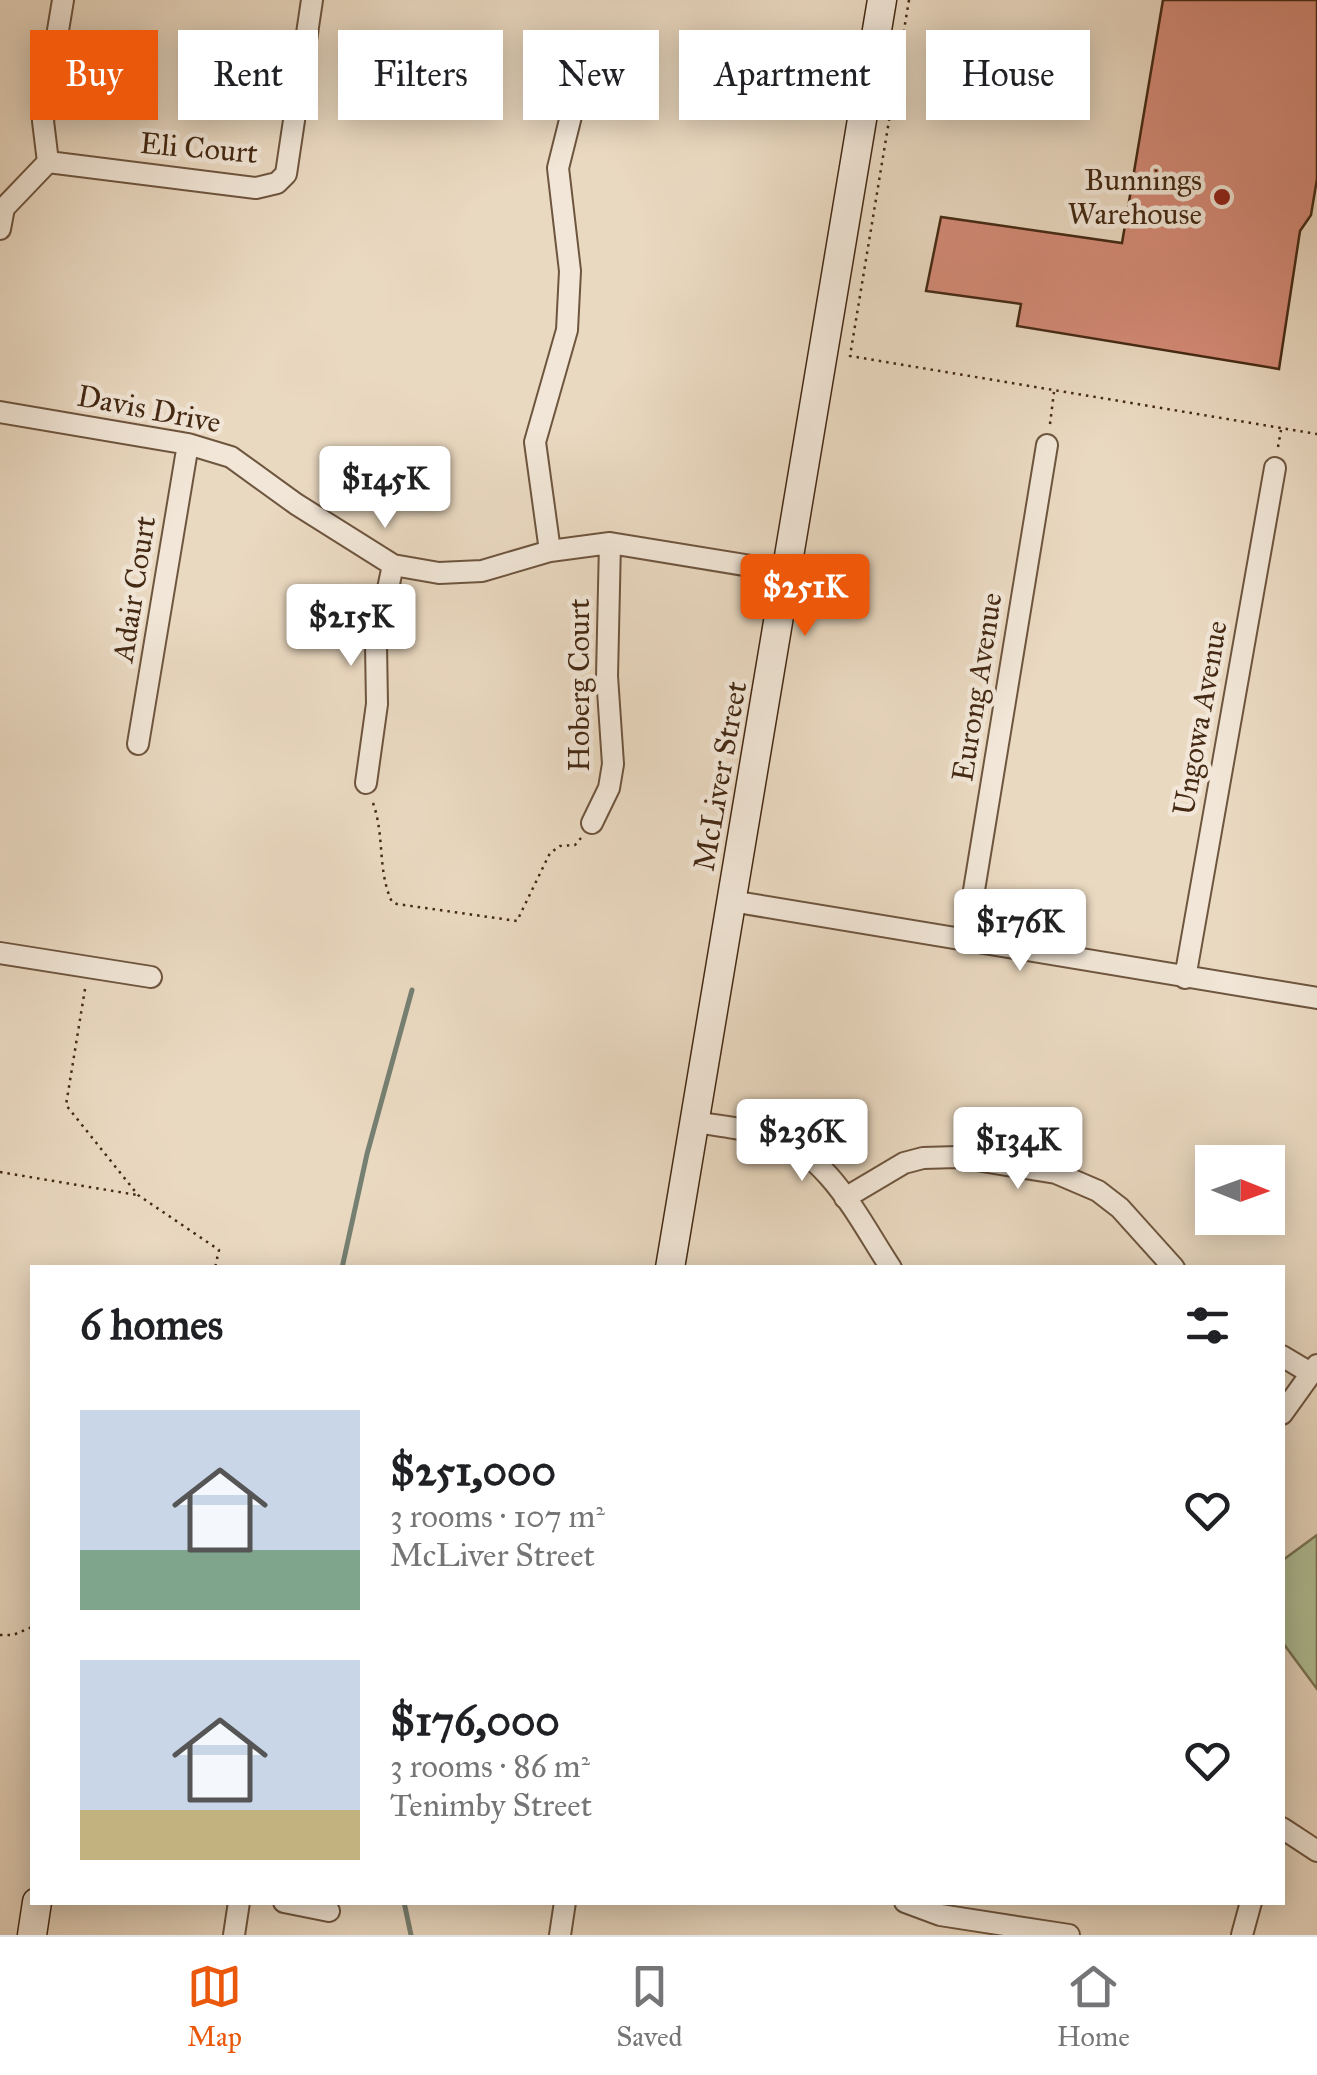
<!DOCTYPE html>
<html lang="en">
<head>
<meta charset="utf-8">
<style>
	:root { --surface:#fff; --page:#f6f6f6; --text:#202124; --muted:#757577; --line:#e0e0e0; --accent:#ea580c }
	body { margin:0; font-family:"IM FELL Great Primer",serif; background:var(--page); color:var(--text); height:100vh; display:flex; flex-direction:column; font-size:38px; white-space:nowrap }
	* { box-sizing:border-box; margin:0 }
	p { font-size:32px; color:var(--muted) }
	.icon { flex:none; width:55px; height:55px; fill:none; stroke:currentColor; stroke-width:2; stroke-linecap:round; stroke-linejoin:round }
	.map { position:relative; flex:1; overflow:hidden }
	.sheet { position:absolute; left:30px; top:1265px; width:1255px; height:640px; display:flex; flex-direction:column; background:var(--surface); border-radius:0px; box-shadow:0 5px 25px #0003 }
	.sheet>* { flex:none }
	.banner { position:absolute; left:30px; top:30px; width:1258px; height:90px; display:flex; gap:20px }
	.needle { width:65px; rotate:91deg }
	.fabs { position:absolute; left:1195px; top:1145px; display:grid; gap:20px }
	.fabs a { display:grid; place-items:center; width:90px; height:90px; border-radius:0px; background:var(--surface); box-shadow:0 5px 25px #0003; font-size:50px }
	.price { position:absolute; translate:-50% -85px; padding:0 22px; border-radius:10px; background:#fff; color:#222; font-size:32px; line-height:65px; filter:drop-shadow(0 2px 5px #0008) }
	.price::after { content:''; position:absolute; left:50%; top:60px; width:30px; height:22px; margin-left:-15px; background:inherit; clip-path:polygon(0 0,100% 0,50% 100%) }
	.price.on { background:var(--accent); color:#fff }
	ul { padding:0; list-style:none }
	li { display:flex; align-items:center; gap:30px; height:250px; padding:0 50px }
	li span { display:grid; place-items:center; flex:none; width:280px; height:200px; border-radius:0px; color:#555 }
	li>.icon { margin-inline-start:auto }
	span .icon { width:120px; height:120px; fill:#fffc; stroke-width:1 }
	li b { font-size:42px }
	h2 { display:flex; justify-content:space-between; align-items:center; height:120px; padding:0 50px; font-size:42px }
	.tag { padding:0 35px; border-radius:0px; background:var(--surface); box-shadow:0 5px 25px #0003; font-size:35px; line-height:90px }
	.tag.on { background:var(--accent); color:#fff }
	.tabs { display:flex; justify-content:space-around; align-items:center; height:140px; border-top:2px solid var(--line); background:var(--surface); font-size:28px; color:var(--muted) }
	.tabs a { display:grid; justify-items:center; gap:5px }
	.tabs .on { color:var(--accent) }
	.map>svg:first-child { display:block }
	.green { fill:#b1c097; stroke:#7a7455; stroke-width:2.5 }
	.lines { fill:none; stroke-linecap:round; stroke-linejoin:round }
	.stream { stroke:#768072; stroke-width:5 }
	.building { fill:#d48a77; stroke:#442913; stroke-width:2.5 }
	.street-casing { stroke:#6e553e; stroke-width:24 }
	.secondary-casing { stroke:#442913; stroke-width:31 }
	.path { stroke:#442913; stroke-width:2.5; stroke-dasharray:2.5 5; stroke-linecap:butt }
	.street { stroke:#f1e6d7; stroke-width:20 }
	.secondary { stroke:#f1e6d7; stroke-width:28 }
	.poi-dot { fill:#8f2418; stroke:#f1e6d7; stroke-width:4 }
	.labels { text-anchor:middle; stroke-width:9; stroke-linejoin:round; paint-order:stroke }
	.street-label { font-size:30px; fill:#442913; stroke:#f1e6d7 }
	.poi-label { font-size:30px; fill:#442913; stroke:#f1e6d7; text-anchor:end }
</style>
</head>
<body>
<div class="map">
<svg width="1317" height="1935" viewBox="0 0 1317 1935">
	<rect width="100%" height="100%" fill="#ead9c1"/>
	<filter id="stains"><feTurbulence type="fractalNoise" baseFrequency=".002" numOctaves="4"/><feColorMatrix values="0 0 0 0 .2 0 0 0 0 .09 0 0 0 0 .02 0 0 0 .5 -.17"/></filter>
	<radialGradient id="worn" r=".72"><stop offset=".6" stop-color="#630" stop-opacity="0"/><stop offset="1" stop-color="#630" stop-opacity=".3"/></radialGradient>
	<path class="green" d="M1317,1535V1689L1283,1643V1560Z"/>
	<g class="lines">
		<path class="stream" d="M342,1268L367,1154L412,990
			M404,1902L411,1935"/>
	</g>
	<path class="building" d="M1163,0H1317V179L1311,215L1300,231L1279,369L1017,326L1021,304L926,291L941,217L1122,243Z"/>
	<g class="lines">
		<defs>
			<path id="street" d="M48,162L256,188L277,183L286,174L312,0
				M0,229L4,208L48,162L43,121L63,0
				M0,412L188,444L231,457L296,504L393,565L439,573L482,571L550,551L610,543L787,572
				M550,551L535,442L567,330L570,271L558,168L589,44
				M138,744L188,444
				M366,783L377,704L376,645L393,565
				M592,823L609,788L613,764L607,676L610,543
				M731,901L1317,998
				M966,939L1047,445
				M0,953L151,977
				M1185,978L1275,468
				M695,1122C718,1126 742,1128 765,1134C827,1150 858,1218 891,1268
				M845,1198L904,1163L923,1158L958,1157L1056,1173L1098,1191L1120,1208L1174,1268
				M1282,1356L1312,1374
				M1282,1414L1317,1365
				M1282,1828L1317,1851
				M284,1902L329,1911
				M905,1902L940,1915L1069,1935
				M234,1935L239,1902
				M560,1935L565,1902
				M1242,1935L1251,1902"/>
			<path id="secondary" d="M670,1268L882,0
				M32,1935L37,1902"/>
		</defs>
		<use href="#street" class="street-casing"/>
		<use href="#secondary" class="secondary-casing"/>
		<path class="path" d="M909,0L850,356L1317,434
			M1050,424L1054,392
			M1278,447L1281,430
			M373,803C385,836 377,870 392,902L397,904L517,921L550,853L560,846L575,845L581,838
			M85,989L66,1105L138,1195L219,1250L215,1268
			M0,1172L137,1195
			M0,1635H13L32,1627"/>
		<use href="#street" class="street"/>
		<use href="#secondary" class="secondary"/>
	</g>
	<circle class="poi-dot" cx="1222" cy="197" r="10"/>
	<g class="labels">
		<g class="street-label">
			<text transform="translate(199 148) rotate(5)" y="10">Eli Court</text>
			<text transform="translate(149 409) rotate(11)" y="10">Davis Drive</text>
			<text transform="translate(134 589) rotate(-81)" y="10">Adair Court</text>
			<text transform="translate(579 685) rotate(-90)" y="10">Hoberg Court</text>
			<text transform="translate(977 687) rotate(-81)" y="10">Eurong Avenue</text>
			<text transform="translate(1200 718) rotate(-80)" y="10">Ungowa Avenue</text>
			<text transform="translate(720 776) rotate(-80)" y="10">McLiver Street</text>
		</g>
		<g class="poi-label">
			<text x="1202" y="190">Bunnings<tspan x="1202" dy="34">Warehouse</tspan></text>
		</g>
	</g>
	<rect width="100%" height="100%" filter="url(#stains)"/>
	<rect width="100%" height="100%" fill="url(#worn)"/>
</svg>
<div class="fabs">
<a><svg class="needle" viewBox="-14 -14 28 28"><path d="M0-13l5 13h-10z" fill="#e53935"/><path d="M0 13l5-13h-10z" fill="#757577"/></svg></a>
</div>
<b class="price" style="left:385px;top:531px">$145K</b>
<b class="price on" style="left:805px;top:639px">$251K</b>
<b class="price" style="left:351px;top:669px">$215K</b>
<b class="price" style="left:1020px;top:974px">$176K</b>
<b class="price" style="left:802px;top:1184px">$236K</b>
<b class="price" style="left:1018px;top:1192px">$134K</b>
<div class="banner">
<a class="tag on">Buy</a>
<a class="tag">Rent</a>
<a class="tag">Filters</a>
<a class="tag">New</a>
<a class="tag">Apartment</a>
<a class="tag">House</a>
</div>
<section class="sheet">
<h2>6 homes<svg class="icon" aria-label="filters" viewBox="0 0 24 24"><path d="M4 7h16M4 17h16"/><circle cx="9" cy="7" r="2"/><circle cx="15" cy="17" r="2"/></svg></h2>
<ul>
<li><span style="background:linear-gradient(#c9d6e8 70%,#7fa58c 0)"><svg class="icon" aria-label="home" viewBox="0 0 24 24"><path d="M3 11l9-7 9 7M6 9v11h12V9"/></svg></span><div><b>$251,000</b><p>3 rooms · 107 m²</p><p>McLiver Street</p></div><svg class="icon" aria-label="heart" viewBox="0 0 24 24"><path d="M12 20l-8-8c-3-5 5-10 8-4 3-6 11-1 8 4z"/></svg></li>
<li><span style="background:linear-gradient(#c9d6e8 75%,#c2b280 0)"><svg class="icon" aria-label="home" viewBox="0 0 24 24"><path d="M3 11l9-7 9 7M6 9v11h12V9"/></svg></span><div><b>$176,000</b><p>3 rooms · 86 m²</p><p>Tenimby Street</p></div><svg class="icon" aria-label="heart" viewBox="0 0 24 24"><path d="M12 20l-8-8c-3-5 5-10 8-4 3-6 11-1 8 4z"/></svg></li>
</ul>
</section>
</div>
<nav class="tabs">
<a class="on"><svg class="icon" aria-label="map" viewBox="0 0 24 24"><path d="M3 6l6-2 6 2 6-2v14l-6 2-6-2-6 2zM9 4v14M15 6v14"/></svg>Map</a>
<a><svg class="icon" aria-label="saved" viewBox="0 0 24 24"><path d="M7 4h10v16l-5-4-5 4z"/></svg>Saved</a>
<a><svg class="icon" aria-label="home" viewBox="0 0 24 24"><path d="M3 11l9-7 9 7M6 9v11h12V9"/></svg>Home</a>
</nav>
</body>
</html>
